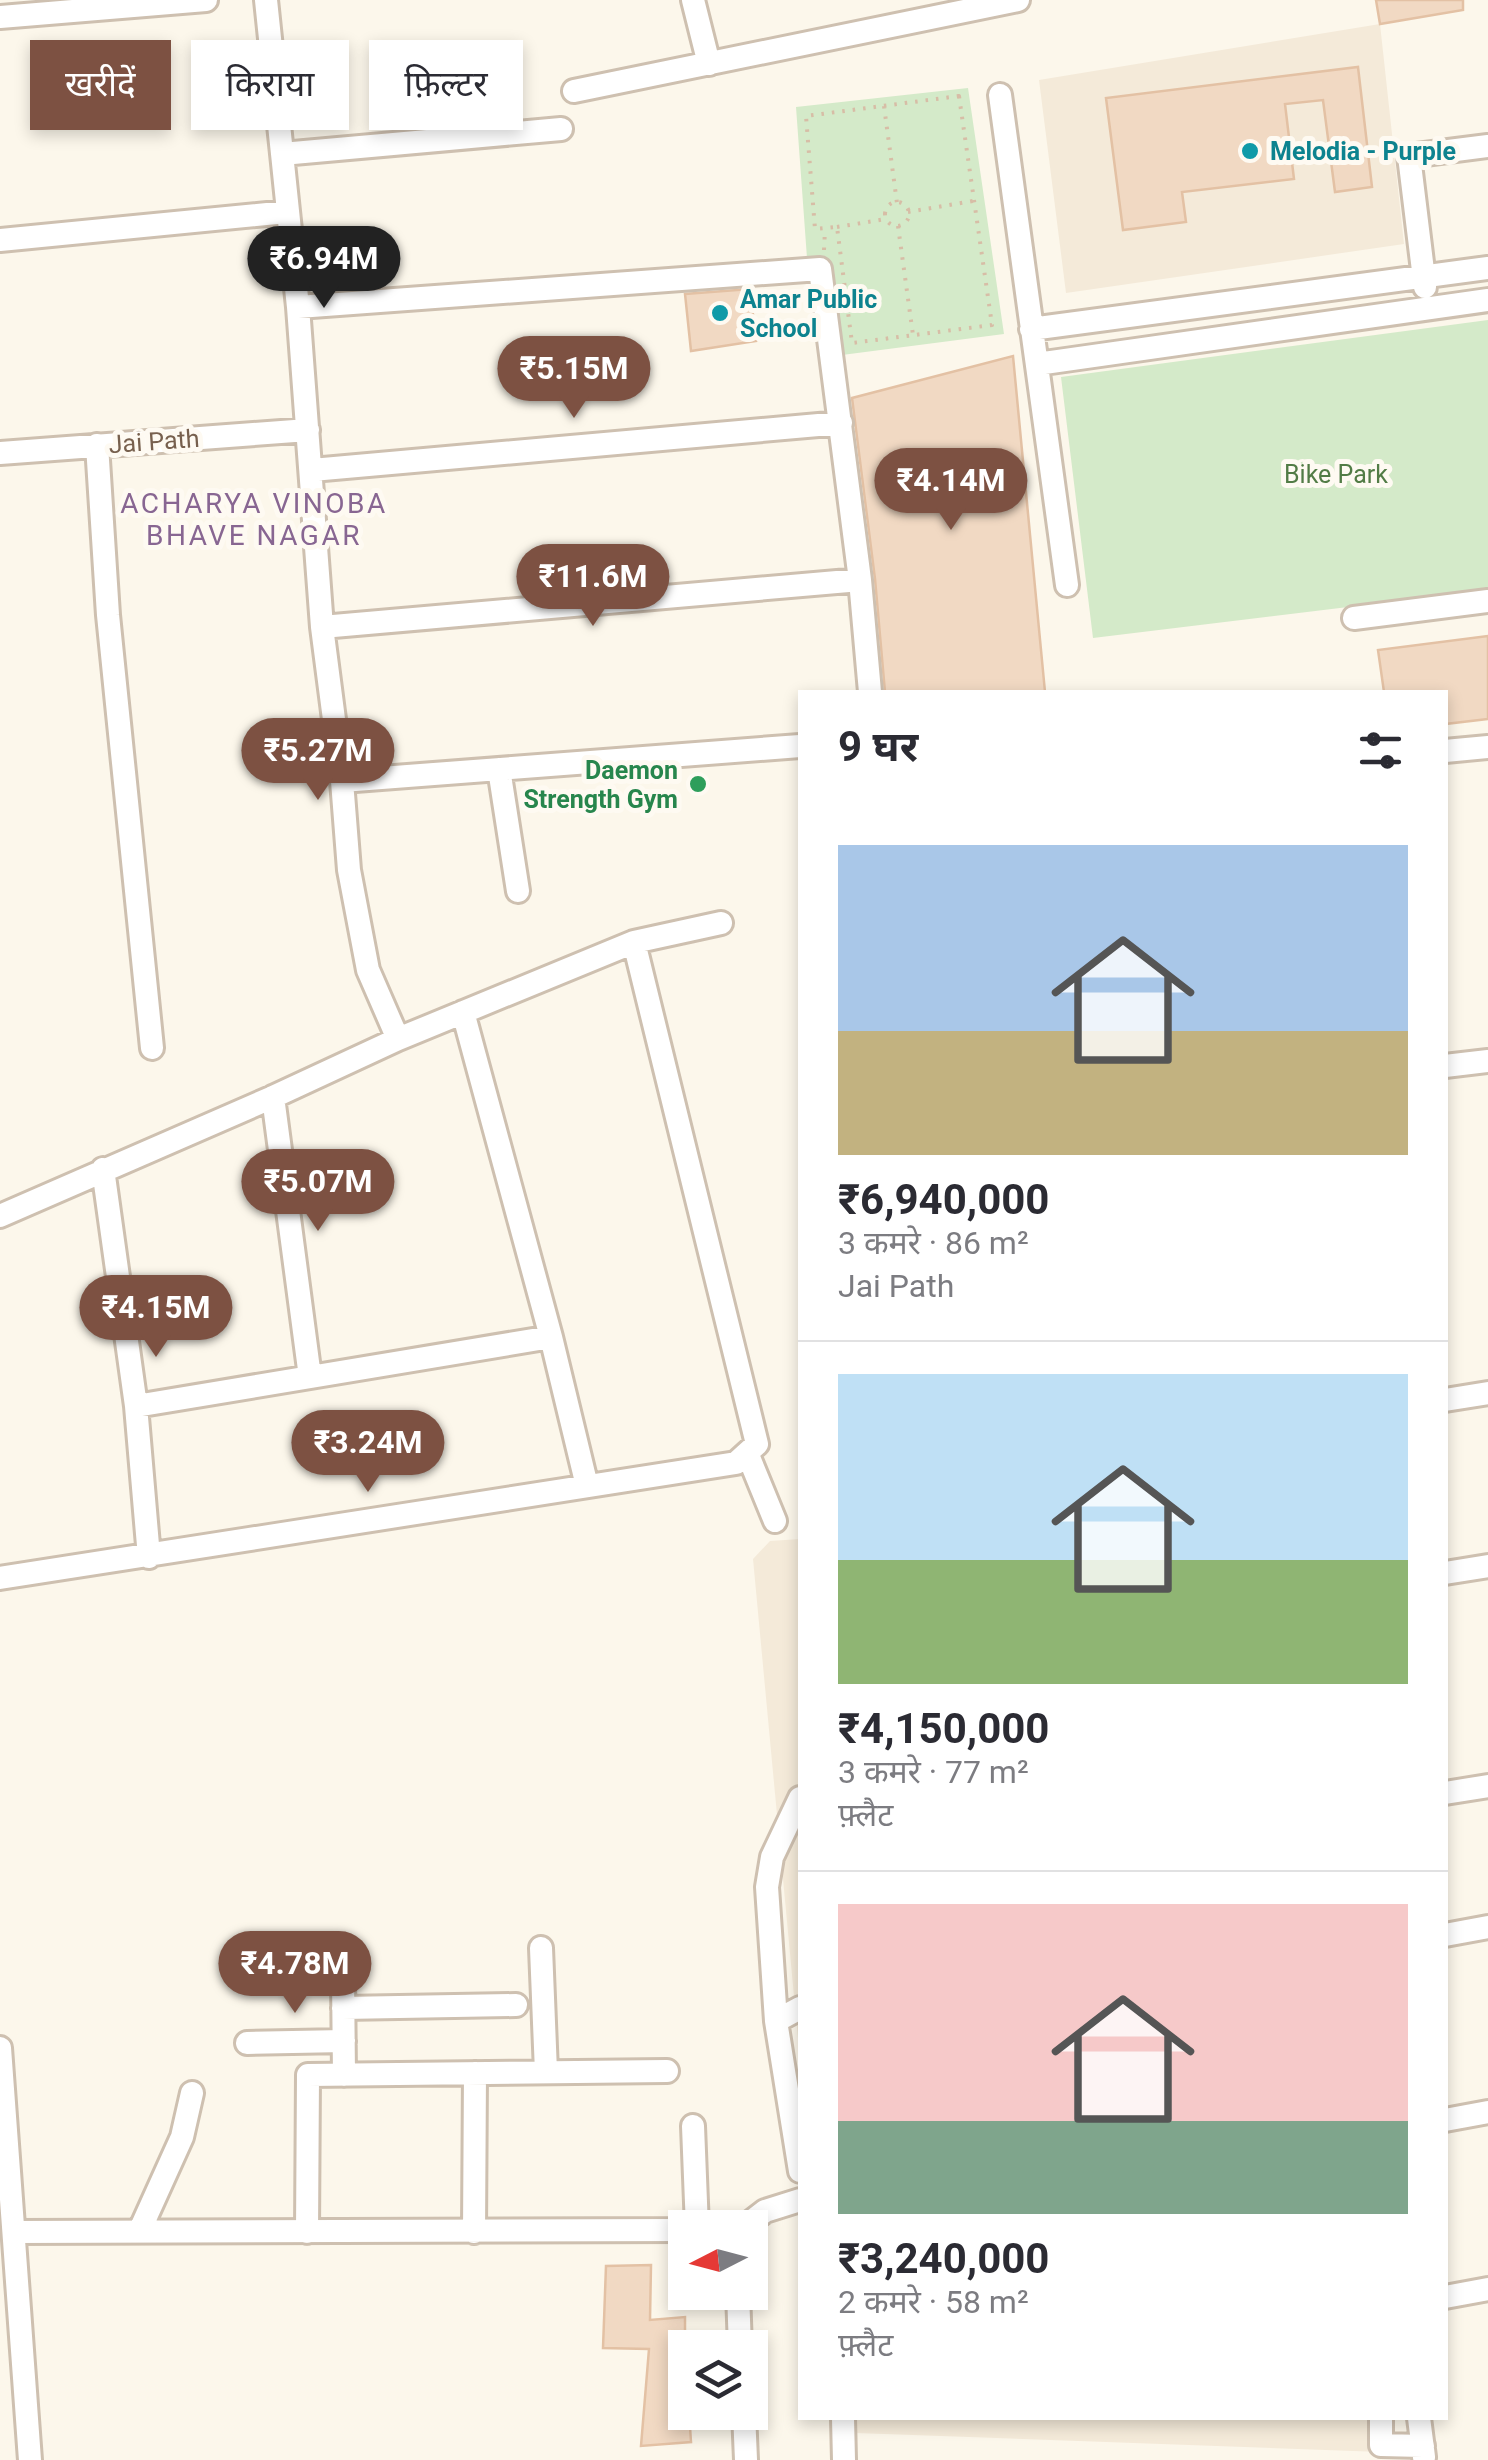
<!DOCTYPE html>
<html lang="hi">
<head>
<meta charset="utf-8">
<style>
	:root { --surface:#fff; --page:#f7f7f7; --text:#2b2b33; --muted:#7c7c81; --line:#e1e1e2; --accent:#7d5142 }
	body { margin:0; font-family:Roboto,"Noto Sans Devanagari",sans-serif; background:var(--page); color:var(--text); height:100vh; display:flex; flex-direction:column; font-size:38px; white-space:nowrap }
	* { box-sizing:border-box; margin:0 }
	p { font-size:32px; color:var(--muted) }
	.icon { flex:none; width:55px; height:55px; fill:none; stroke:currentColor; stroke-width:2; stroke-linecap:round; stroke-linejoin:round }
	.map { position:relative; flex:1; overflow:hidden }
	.side { position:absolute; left:798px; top:690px; width:650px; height:1730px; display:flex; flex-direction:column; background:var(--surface); border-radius:0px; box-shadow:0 5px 15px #0003 }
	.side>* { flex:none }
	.guide { position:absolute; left:30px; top:40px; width:618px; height:90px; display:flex; gap:20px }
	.needle { width:65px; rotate:264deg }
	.tools { position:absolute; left:668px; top:2210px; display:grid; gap:20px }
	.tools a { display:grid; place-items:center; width:100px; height:100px; border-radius:0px; background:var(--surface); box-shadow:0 5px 15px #0003; font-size:50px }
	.price { position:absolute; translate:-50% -85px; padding:0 22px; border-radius:35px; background:var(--accent); color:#fff; font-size:32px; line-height:65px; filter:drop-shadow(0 2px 5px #0008) }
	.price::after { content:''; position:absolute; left:50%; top:60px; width:30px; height:22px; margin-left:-15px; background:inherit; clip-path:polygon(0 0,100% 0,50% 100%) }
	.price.current { background:#222; color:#fff }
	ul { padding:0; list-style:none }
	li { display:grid; align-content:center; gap:20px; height:530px; padding:0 40px }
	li+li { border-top:2px solid var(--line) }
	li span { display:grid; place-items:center; height:310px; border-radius:0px; color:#555 }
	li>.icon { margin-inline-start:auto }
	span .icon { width:180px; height:180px; fill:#fffc; stroke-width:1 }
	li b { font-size:42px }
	h2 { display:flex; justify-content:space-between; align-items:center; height:120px; padding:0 40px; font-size:42px }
	.pill { padding:0 35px; border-radius:0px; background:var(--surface); box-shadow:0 5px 15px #0003; font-size:35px; line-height:90px }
	.pill.current { background:var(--accent); color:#fff }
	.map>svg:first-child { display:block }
	.residential { fill:#f4ead9 }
	.green { fill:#d4eac9 }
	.building { fill:#f1d9c3; stroke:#e3c1a4; stroke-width:2.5 }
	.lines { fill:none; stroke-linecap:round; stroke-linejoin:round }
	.minor-casing { stroke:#cec0b0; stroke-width:28 }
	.path { stroke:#d7bda6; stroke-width:4; stroke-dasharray:2.5 8; stroke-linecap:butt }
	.minor { stroke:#fff; stroke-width:22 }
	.culture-dot { fill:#0f9aa8; stroke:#fefaf2; stroke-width:4 }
	.leisure-dot { fill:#2e9e5b; stroke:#fefaf2; stroke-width:4 }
	.labels { text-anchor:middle; stroke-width:10; stroke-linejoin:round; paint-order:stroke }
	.culture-label { font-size:25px; font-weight:bold; fill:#0d838f; stroke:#fefaf2; text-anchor:start }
	.street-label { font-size:25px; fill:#77604e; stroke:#fefaf2 }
	.park-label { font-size:25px; fill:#527c46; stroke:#fefaf2 }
	.leisure-label { font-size:25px; font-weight:bold; fill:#27864d; stroke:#fefaf2; text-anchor:end }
	.neighbourhood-label { font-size:28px; letter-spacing:2.5px; fill:#886692; stroke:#fefaf2 }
</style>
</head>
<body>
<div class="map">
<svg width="1488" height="2460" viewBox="0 0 1488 2460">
	<rect width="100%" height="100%" fill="#fcf7eb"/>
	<path class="residential" d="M1380,24L1404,244L1066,293L1039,80Z
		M800,1539V2060L753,1559L770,1541Z
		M853,2418H1377L1381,2452L856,2433Z"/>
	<path class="green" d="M968,88L1004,334L842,355L829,265L807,258L796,107Z
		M1488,320V590L1093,638L1061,377Z"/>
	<path class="building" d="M1376,0H1463V10L1380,24Z
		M1358,67L1372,187L1335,192L1323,100L1285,104L1294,179L1182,192L1186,222L1123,230L1106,98Z
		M750,289L756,341L691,351L685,294Z
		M1013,356L1045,692H885L875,579L852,398Z
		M1488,636V719L1445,724V692H1384L1378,650Z
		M651,2265L650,2320L685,2317V2412H689L691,2442L641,2446L649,2349L603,2348L606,2266Z"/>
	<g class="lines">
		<defs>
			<path id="minor" d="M266,0L298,307L322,627L342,781L349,870L368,970L398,1039
				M693,0L709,64
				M0,17L206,0
				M574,91L1018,0
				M1000,95L1067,585
				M282,154L561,129
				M0,240L287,212
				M1425,287L1409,156L1488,146
				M298,307L820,269L860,580L870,692
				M1031,329L1488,268
				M1037,364L1488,300
				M97,445L108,615L152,1048
				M0,453L308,430
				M312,470L841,423
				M1354,618L1488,601
				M322,627L860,580
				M1445,751L1488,747
				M499,769L518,891
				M342,781L800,746
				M634,942L721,923
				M463,1012L551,1337L587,1486
				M1445,1066L1488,1061
				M273,1097L310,1377
				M103,1169L136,1406L149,1557
				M0,1216L273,1097L398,1039L634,942L757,1444L736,1463L0,1578
				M1445,1400L1488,1393
				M136,1406L551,1337
				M748,1455L775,1521
				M1445,1573L1488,1566
				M1445,1793L1488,1786
				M1445,1935L1488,1927
				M541,1948L546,2072
				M343,1977L344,2075
				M343,2008L516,2005
				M800,2008L776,2021L800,2171
				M776,2021L767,1887L772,1857L800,1798
				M247,2043L344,2041
				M0,2048L30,2460
				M1445,2120L1488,2112
				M693,2126L697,2228
				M743,2228L765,2211L800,2200
				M140,2230L182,2137L192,2093
				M14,2232L685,2230
				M307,2232L308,2075L667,2071
				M474,2232L475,2073
				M738,2292L740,2348
				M1445,2297L1488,2289
				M744,2412L746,2460
				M843,2418L844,2460
				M1381,2418V2445L1423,2446
				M1419,2418L1424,2457"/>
		</defs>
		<use href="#minor" class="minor-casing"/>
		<path class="path" d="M959,96L992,325L852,343L837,227L815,229L806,116Z
			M884,106L897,203
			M885 214a12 12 0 1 1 24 0a12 12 0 1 1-24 0Z
			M908,212L973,201
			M898,226L913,335
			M837,227L886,219
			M824,250L825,230"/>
		<use href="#minor" class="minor"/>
	</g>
	<g class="culture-dot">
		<circle cx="1250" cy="151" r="10"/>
		<circle cx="720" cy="313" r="10"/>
	</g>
	<circle class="leisure-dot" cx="698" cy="784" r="10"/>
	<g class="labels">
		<g class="culture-label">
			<text x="1270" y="160">Melodia - Purple</text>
			<text x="740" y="308">Amar Public<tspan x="740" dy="29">School</tspan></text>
		</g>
		<g class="street-label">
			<text transform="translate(154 441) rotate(-4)" y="9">Jai Path</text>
		</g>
		<g class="park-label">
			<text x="1336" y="483">Bike Park</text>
		</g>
		<g class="leisure-label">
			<text x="678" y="779">Daemon<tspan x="678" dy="29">Strength Gym</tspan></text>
		</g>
		<g class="neighbourhood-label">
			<text x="254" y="513">ACHARYA VINOBA<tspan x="254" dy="32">BHAVE NAGAR</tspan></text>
		</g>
	</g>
</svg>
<div class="tools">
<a><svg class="needle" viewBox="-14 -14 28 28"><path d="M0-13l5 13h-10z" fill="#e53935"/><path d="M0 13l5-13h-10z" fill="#7c7c81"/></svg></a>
<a><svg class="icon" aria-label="layers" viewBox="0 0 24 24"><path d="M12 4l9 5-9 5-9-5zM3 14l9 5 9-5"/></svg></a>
</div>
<b class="price current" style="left:324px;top:311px">₹6.94M</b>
<b class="price" style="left:574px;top:421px">₹5.15M</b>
<b class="price" style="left:951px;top:533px">₹4.14M</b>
<b class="price" style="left:593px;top:629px">₹11.6M</b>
<b class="price" style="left:318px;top:803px">₹5.27M</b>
<b class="price" style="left:318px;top:1234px">₹5.07M</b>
<b class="price" style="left:156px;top:1360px">₹4.15M</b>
<b class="price" style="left:368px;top:1495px">₹3.24M</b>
<b class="price" style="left:295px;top:2016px">₹4.78M</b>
<div class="guide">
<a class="pill current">खरीदें</a>
<a class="pill">किराया</a>
<a class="pill">फ़िल्टर</a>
</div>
<section class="side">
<h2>9 घर<svg class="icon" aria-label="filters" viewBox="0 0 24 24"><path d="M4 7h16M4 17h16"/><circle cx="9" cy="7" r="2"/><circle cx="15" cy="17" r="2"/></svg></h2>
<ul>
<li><span style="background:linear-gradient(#a9c7e8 60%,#c2b280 0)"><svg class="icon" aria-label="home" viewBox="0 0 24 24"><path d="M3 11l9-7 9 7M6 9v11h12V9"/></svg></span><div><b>₹6,940,000</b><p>3 कमरे · 86 m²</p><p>Jai Path</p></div></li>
<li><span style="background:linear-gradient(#bfe0f5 60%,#8fb573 0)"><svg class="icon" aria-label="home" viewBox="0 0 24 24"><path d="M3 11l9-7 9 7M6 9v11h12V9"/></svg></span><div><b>₹4,150,000</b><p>3 कमरे · 77 m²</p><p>फ़्लैट</p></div></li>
<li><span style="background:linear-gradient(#f6c9c9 70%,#7fa58c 0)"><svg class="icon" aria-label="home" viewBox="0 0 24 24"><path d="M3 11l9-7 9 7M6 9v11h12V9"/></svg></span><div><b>₹3,240,000</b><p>2 कमरे · 58 m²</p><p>फ़्लैट</p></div></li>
</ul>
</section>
</div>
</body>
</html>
